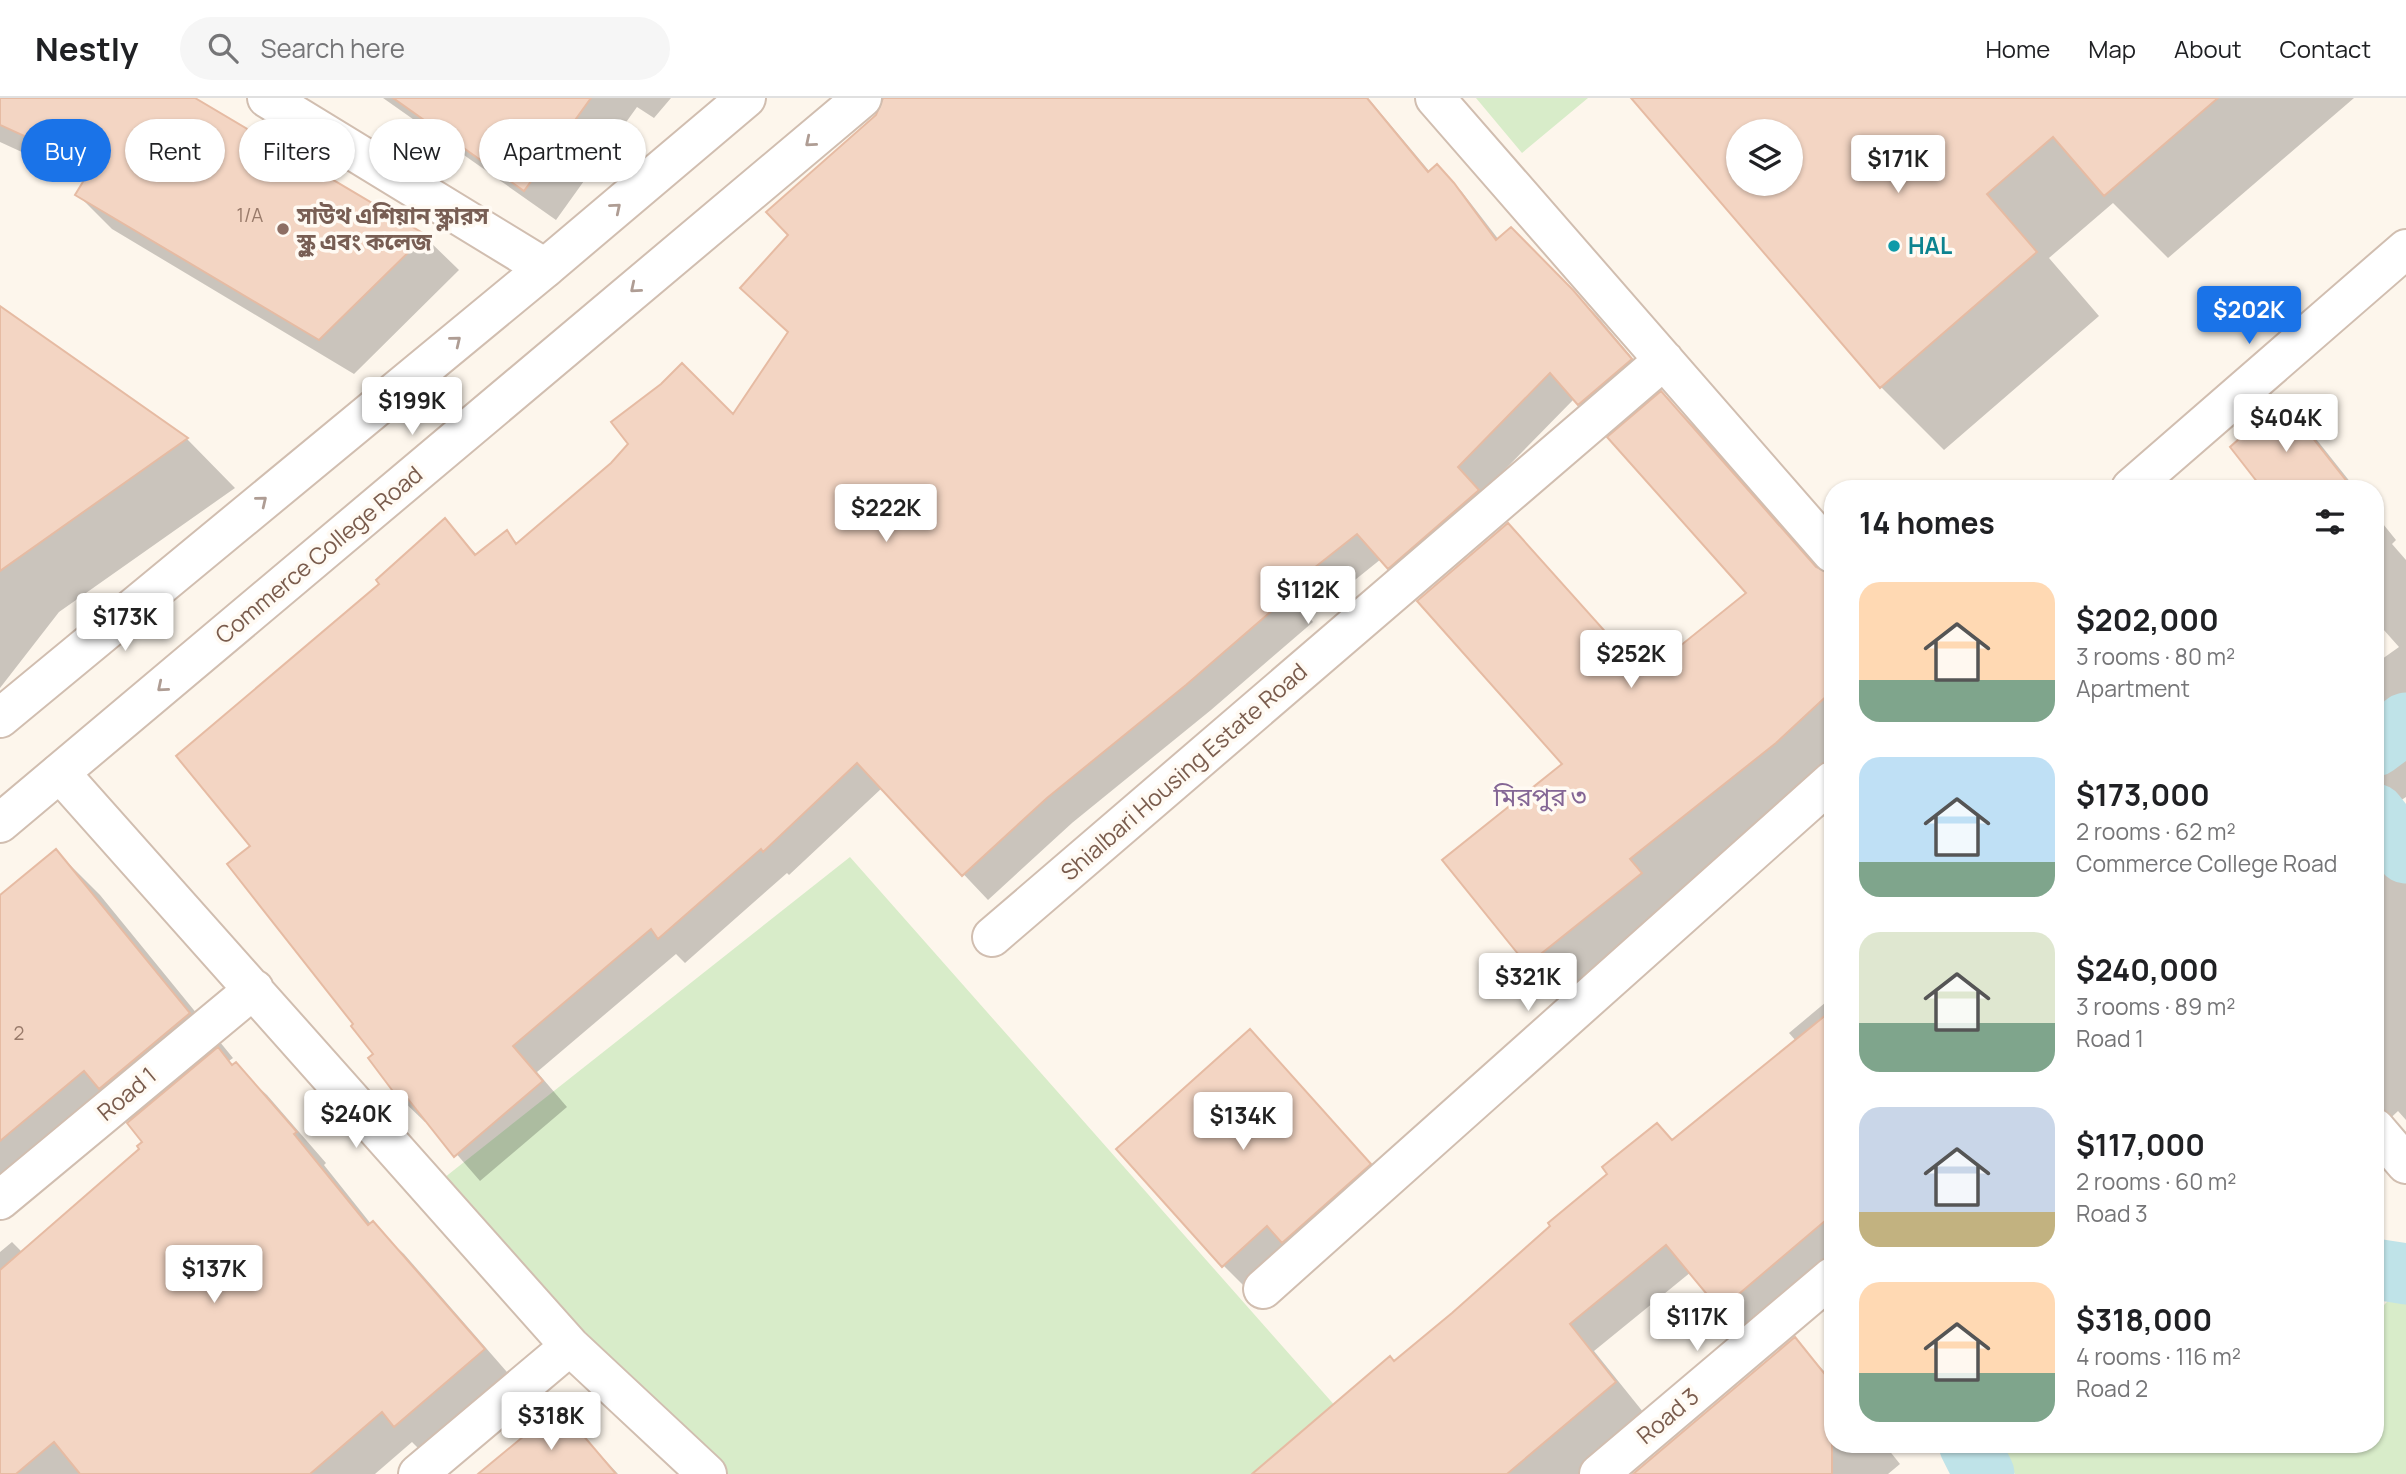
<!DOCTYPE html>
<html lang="en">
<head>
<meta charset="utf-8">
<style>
	:root { --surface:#fff; --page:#f6f6f6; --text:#202124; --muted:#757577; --line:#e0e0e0; --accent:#1a73e8 }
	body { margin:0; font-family:Manrope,"Noto Sans Bengali",sans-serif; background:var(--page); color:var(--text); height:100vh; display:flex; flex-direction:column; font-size:26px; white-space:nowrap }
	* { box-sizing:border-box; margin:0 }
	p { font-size:23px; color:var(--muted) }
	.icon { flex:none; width:38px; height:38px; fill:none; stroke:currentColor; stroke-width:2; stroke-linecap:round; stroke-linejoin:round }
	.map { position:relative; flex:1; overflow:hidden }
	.drawer { position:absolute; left:1824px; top:382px; width:560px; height:973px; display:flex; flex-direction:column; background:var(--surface); border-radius:28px; box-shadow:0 2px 5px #0004 }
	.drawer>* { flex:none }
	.top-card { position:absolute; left:21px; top:21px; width:665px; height:63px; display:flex; gap:14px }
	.buttons { position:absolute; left:1726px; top:21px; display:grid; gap:14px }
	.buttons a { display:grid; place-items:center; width:77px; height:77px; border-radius:50%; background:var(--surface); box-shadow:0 2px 5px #0004; font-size:35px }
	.price { position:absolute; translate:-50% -60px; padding:0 16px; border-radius:7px; background:#fff; color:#222; font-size:23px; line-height:46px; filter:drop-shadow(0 2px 4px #0008) }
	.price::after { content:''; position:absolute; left:50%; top:42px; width:21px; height:16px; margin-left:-10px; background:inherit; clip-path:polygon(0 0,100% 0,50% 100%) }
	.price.on { background:var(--accent); color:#fff }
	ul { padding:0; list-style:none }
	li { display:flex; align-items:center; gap:21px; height:175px; padding:0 35px }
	li span { display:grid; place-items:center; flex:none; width:196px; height:140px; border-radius:21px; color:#555 }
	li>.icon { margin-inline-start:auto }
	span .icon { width:84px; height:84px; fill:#fffc; stroke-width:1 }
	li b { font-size:30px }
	h2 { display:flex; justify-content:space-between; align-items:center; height:84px; padding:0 35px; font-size:30px }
	.chip { padding:0 24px; border-radius:32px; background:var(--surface); box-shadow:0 2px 5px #0004; font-size:24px; line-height:63px }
	.chip.on { background:var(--accent); color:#fff }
	header { display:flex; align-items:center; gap:42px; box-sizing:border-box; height:98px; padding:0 35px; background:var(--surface); border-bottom:2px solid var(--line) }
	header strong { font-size:33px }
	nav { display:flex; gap:38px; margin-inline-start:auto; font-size:24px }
	.search { width:490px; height:63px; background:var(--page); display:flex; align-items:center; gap:18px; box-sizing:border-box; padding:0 24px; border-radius:38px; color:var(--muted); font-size:26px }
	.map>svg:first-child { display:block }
	.green { fill:#d8ecc9 }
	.shadow { fill:#0003; fill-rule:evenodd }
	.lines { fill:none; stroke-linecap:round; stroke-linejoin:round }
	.canal { stroke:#bfe3e8; stroke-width:61 }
	.building { fill:#f3d5c3; stroke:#e6bba3; stroke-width:2; fill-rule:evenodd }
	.minor-casing { stroke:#d1beb0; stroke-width:42 }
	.tertiary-casing { stroke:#d1beb0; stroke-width:42 }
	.minor { stroke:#fff; stroke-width:38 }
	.tertiary { stroke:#fff; stroke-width:38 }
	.oneway { stroke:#af9d94 }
	.education-dot { fill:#8d6e63; stroke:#fffaf3; stroke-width:2.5 }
	.culture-dot { fill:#0f9aa8; stroke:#fffaf3; stroke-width:2.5 }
	.labels { text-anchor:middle; stroke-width:7; stroke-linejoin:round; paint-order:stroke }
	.number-label { font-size:19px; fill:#987a6a }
	.education-label { font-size:23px; font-weight:bold; fill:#785e54; stroke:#fffaf3; text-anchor:start }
	.culture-label { font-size:23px; font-weight:bold; fill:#0d838f; stroke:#fffaf3; text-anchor:start }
	.street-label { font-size:23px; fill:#7a5c4d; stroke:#fffaf3 }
	.quarter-label { font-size:26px; fill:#846695; stroke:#fffaf3 }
</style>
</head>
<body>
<header>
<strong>Nestly</strong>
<div class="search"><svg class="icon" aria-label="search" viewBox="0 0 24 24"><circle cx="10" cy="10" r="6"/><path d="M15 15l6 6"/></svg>Search here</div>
<nav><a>Home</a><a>Map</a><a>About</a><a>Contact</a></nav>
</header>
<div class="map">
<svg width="2406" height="1376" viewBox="0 0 2406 1376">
	<rect width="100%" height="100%" fill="#fdf6ec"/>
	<path class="green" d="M1476,0H1588L1522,55Z
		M850,759L1337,1310L1261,1376H707L430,1091Z
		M2406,1183V1376H2015L1998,1346H2375V1217Z"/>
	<path class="shadow" d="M0,0H191L424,138L459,172L354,276L112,131L77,96L85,83L0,44Z
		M383,0H671L654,20L637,9L556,122Z
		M884,0H1368L1430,74L1437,69L1462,94L1499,142L1511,132L1598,219L1655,287L1605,331L1575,300L1482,395L1414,494L1381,461L1309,519L1313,524L1211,612L1072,725L988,802L882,690L789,777L787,775L685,865L676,856L537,974L567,1009L480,1083L427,1022L425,1024L399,999L252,748L382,487L445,423L477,457L507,435L518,446L733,318L789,235L791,137L877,18Z
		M1633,0H2354L2168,160L2113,105L2049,160L2099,218L1944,352L1881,289ZM1738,33H1790V86H1738Z
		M9,216L187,341L235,390L59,514L0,590V229Z
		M1661,295L1702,336L1826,478H1832V672L1570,907L1528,866L1444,762L1565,666L1508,427L1646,578L1749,495Z
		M2283,305L2305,327L2355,390H2264L2232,350Z
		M2375,416L2396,442L2392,446L2406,462V699L2375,719V566L2399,549L2375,522Z
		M2375,730L2406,768V1022L2398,1013L2375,1035Z
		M56,753L100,797L233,960L229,963L267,997L326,1065L324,1067L371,1126L404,1156L514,1282L426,1358L412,1344L375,1376H0V1154L12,1144L22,1154L142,1051L144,1044L127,1017L0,1100V799Z
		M1832,899V1165L1747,1236L1691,1174L1594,1253L1664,1340L1625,1376H1263L1394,1265L1796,943L1789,935Z
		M1250,934L1393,1090L1247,1191L1223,1167Z
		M1795,1241L1832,1282V1346H1884L1900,1366L1888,1376H1636Z
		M558,1311L618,1376H480Z"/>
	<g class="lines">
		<path class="canal" d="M2375,648L2406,625
			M2375,716L2406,755
			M2375,1171L2406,1176
			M1969,1346L1984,1376"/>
	</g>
	<path class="building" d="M0,0H195L426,137L319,242L75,97L92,69L0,27Z
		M393,0H591L524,93Z
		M883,0H1367L1428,74L1437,66L1454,85L1496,142L1511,129L1573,192L1632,261L1578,307L1550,275L1458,369L1479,392L1388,471L1357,436L1285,493L1289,498L1186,587L1047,700L962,778L857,665L763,754L761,751L658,841L651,831L513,948L543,983L454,1059L404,996L398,1000L368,960L373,956L351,928L353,926L227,766L250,748L176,658L379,486L376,482L445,420L475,457L507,432L516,446L611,365L628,346L611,324L661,286L682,265L733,316L788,234L740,190L788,137L766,114L876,17Z
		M1631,0H2218L2104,98L2053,39L1987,96L2037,154L1880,290ZM1738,33H1790V86H1738Z
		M0,208L188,340L0,473Z
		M1661,293L1816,469L1832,476V593L1776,645L1630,761L1642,775L1527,867L1442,762L1562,666L1417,503L1508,425L1644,577L1746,495L1607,339Z
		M2283,302L2352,390H2262L2230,349Z
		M56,751L190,915L99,991L84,973L0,1043V797Z
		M1832,912V1117L1720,1212L1666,1147L1570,1226L1616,1284L1507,1376H1252L1390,1258L1394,1263L1452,1215L1550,1128L1548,1125L1607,1076L1602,1069L1657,1025L1672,1042Z
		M1250,931L1371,1066L1282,1145L1267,1128L1222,1169L1116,1051Z
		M218,949L232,967L236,964L297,1034L294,1036L368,1127L373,1123L485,1251L394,1329L382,1314L310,1376H80L54,1344L16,1376H0V1172L139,1051L137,1048L142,1044L127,1025Z
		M1795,1239L1832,1285V1376H1633Z
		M559,1309L616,1376H478Z"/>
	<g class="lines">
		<defs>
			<path id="minor" d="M267,0L545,170
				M1435,0L1832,455
				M2131,390L2406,151
				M60,675L570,1248L707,1376
				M992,839L1664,262
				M2375,1030L2406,1066
				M0,1102L254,891
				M1263,1191L1832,683
				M418,1376L570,1248
				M1599,1376L1832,1179"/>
			<path id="tertiary" d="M0,620L545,170L746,0
				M0,725L862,0"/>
		</defs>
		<use href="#minor" class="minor-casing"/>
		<use href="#tertiary" class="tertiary-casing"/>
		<use href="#minor" class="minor"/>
		<use href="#tertiary" class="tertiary"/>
	</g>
	<defs><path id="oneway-chevron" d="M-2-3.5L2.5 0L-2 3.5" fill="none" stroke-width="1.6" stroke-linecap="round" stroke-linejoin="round" transform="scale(1.75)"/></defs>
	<g class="oneway">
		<use href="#oneway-chevron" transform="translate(810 44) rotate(140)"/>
		<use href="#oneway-chevron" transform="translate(616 110) rotate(-40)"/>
		<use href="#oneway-chevron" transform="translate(635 190) rotate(140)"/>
		<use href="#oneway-chevron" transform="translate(456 243) rotate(-39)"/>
		<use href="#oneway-chevron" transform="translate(262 403) rotate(-39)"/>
		<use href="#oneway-chevron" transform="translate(162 589) rotate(140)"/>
	</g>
	<circle class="education-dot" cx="283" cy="131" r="7"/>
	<circle class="culture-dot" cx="1894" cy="148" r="7"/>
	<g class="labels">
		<g class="number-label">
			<text x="250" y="124">1/A</text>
			<text x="19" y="942">2</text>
		</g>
		<g class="education-label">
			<text x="297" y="126">সাউথ এশিয়ান স্কলারস<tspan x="297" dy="26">স্কুল এবং কলেজ</tspan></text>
		</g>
		<g class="culture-label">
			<text x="1908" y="156">HAL</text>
		</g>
		<g class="street-label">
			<text transform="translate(319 457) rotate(-40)" y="8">Commerce College Road</text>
			<text transform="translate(1184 674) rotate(-41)" y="8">Shialbari Housing Estate Road</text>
			<text transform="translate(127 996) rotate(-40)" y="8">Road 1</text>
			<text transform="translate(1668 1318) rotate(-40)" y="8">Road 3</text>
		</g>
		<g class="quarter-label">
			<text x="1540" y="708">মিরপুর ৩</text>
		</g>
	</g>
</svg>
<div class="buttons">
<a><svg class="icon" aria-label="layers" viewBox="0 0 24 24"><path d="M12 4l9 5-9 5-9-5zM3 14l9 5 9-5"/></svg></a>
</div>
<b class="price" style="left:1898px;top:97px">$171K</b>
<b class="price on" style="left:2249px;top:248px">$202K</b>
<b class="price" style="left:412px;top:339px">$199K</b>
<b class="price" style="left:2286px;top:356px">$404K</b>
<b class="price" style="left:886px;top:446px">$222K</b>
<b class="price" style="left:1308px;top:528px">$112K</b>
<b class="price" style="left:125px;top:555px">$173K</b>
<b class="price" style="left:1631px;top:592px">$252K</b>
<b class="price" style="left:1528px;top:915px">$321K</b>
<b class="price" style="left:356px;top:1052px">$240K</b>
<b class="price" style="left:1243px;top:1054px">$134K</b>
<b class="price" style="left:214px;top:1207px">$137K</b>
<b class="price" style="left:1697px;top:1255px">$117K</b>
<b class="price" style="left:551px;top:1354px">$318K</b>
<div class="top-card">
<a class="chip on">Buy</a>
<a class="chip">Rent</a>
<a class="chip">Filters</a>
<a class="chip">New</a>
<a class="chip">Apartment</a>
</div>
<section class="drawer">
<h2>14 homes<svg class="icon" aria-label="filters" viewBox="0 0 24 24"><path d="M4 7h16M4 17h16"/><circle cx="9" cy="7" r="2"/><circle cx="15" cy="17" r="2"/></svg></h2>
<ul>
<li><span style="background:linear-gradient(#ffd9b3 70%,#7fa58c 0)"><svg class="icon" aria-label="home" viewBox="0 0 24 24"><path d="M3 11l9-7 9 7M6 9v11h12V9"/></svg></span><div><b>$202,000</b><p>3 rooms · 80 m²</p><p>Apartment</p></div></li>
<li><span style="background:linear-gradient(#bfe0f5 75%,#7fa58c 0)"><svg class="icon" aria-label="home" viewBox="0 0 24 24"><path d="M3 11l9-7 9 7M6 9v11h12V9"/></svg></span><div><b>$173,000</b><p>2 rooms · 62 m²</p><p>Commerce College Road</p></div></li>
<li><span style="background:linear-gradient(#dfe7d0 65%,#7fa58c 0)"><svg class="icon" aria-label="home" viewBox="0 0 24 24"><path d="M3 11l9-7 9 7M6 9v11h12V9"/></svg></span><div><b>$240,000</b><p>3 rooms · 89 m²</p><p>Road 1</p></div></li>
<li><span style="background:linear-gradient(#c9d6e8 75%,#c2b280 0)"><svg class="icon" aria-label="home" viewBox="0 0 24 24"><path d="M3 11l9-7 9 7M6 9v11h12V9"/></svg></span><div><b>$117,000</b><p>2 rooms · 60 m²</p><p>Road 3</p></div></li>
<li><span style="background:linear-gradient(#ffd9b3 65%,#7fa58c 0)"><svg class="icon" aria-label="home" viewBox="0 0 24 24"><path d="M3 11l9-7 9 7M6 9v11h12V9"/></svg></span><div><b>$318,000</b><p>4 rooms · 116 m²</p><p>Road 2</p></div></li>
</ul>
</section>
</div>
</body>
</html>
